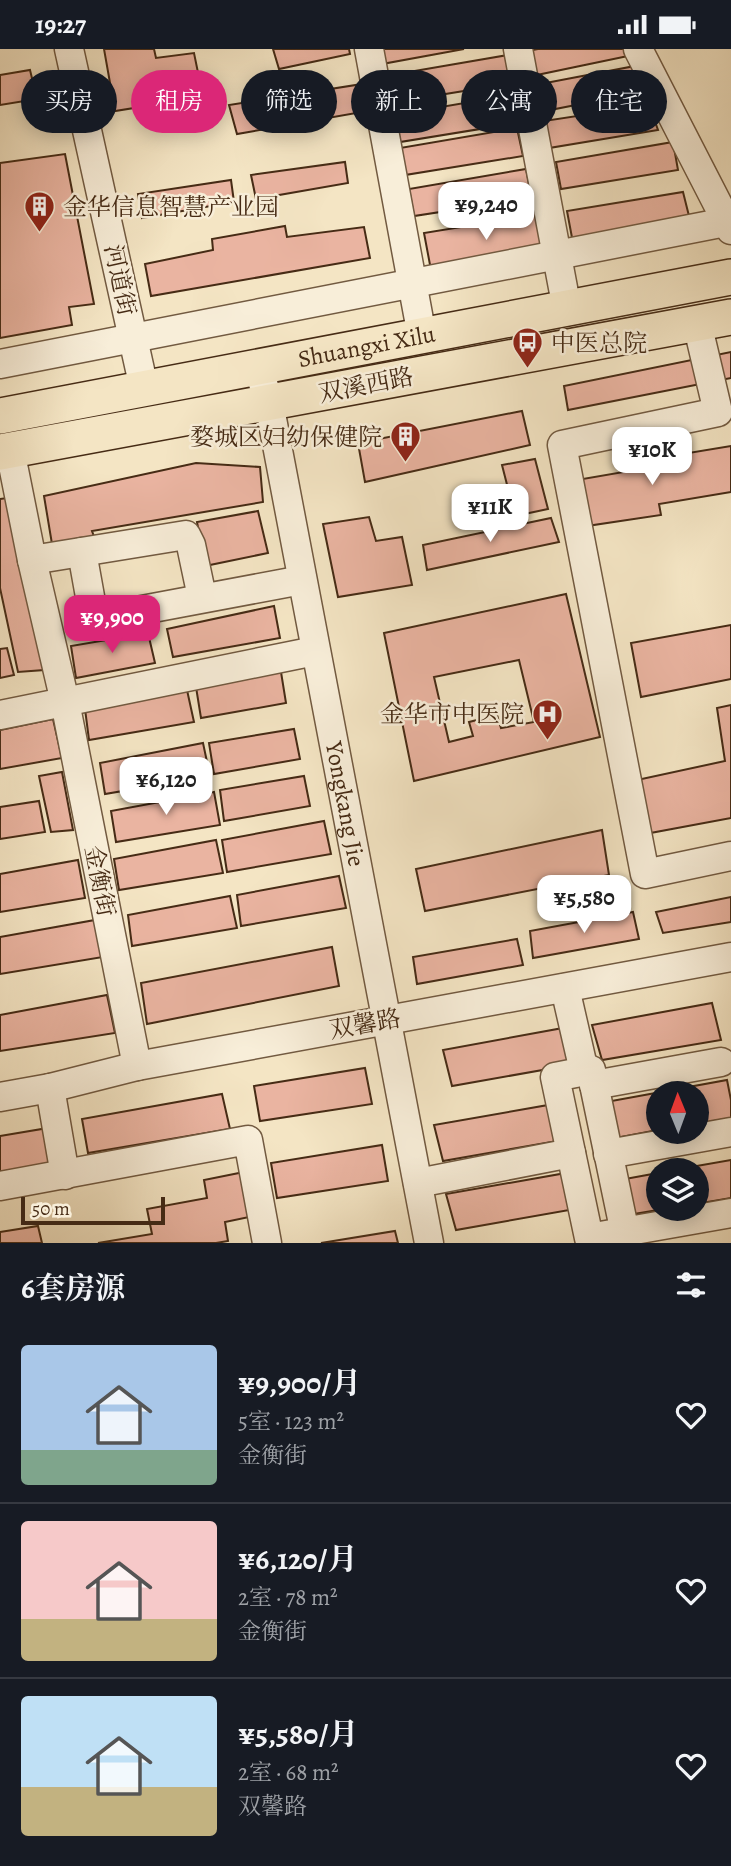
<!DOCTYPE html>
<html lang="zh">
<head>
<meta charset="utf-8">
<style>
	:root { --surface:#171b24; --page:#242831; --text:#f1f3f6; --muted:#9ea1a6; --line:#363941; --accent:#db2777 }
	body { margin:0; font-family:Alegreya,"Noto Serif SC",serif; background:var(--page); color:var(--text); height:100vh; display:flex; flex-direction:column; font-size:26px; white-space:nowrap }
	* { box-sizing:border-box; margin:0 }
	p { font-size:23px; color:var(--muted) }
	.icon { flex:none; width:38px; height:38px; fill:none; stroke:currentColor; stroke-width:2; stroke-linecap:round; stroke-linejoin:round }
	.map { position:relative; height:1194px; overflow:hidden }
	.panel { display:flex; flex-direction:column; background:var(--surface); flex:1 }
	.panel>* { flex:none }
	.hud { position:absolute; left:21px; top:21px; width:690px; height:63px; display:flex; gap:14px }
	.needle { width:46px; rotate:359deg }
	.controls { position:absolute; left:646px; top:1032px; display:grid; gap:14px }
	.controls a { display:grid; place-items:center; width:63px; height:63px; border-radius:50%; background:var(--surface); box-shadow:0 4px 18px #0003; font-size:35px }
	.scale { position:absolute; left:21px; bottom:18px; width:144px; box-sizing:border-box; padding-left:7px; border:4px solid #462b15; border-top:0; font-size:19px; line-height:24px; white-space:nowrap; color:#462b15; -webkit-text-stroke:5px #f8eed9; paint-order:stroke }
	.price { position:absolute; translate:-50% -60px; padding:0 16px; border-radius:14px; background:#fff; color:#222; font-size:23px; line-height:46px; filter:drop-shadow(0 2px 4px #0008) }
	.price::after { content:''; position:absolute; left:50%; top:42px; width:21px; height:16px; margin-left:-10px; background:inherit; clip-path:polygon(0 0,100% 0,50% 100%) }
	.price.current { background:var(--accent); color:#fff }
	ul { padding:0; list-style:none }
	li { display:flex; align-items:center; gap:21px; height:175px; padding:0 21px }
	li+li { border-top:2px solid var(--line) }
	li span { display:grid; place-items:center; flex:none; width:196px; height:140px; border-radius:7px; color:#555 }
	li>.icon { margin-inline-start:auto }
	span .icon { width:84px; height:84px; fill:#fffc; stroke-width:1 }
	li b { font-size:30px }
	h2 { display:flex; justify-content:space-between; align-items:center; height:84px; padding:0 21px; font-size:30px }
	.tag { padding:0 24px; border-radius:32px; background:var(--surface); box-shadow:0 4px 18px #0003; font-size:24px; line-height:63px }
	.tag.current { background:var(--accent); color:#fff }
	.status { display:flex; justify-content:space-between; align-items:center; height:49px; padding:0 35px; background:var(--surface); direction:ltr }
	.status svg { height:19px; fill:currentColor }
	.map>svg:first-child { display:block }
	.building { fill:#eab4a1; stroke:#462b15; stroke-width:2; fill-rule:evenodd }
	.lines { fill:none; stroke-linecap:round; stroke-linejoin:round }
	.minor-casing { stroke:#725a41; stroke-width:31 }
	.major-casing { stroke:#462b15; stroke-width:38 }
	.minor { stroke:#f8eed9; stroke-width:28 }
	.major { stroke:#f4e5c4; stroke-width:35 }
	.labels { text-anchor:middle; stroke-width:5; stroke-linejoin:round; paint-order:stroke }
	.poi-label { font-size:24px; fill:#462b15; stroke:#f8eed9; text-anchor:start }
	.street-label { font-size:24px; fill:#462b15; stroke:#f8eed9 }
</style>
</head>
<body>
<div class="status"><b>19:27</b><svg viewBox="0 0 49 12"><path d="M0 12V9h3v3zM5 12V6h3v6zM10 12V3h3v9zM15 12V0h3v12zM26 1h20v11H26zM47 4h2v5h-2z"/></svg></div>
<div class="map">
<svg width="731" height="1194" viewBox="0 0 731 1194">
	<rect width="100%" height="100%" fill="#f4e5c4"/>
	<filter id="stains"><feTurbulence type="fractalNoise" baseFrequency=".00286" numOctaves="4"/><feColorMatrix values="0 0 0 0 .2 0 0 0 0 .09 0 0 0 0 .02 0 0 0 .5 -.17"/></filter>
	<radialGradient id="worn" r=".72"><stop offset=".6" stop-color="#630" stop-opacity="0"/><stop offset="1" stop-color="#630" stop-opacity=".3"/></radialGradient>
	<path class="building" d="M104,0H154L156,9L194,4L203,48L115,62Z
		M273,0H349L350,5L279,20Z
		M379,0H464L382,15Z
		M538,0H626L628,7L532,27L527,2Z
		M508,6L513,34L396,53L391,26Z
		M635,17L642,43L540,63L535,36Z
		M30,21L37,50L0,56V26Z
		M356,36L362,63L237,85L229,56Z
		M512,46L517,74L400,93L394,66Z
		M649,56L658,81L549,99L544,72Z
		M517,79L523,107L405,126L400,99Z
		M673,93L678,121L561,140L556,113Z
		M65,105L94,255L69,258L72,276L0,289V114Z
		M345,113L348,134L256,150L251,126Z
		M526,120L532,149L414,167L409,140Z
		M231,131L234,153L142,169L138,145Z
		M683,143L691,175L573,194L567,162Z
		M541,165L548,201L431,221L424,184Z
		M285,177L287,188L364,178L370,209L151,247L145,215L213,201L212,190Z
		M731,303V329L568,361L564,337Z
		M522,362L530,396L365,433L358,394Z
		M731,397V443L659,455L661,466L580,478L571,432L647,419L646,411Z
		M535,410L548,460L515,467L502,416Z
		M196,414L260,418L263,453L92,482L96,493L53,501L44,447Z
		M7,449L44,621L18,623L0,539V450Z
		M258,462L268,504L205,517L197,473Z
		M369,468L376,492L402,488L412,536L338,548L323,475Z
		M551,469L559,493L427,521L423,496Z
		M566,545L600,688L414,732L384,584ZM519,611L534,673L501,679L497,666L469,673L473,687L449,693L434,628Z
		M274,557L280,589L173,608L167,580Z
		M731,576V630L641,648L631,594Z
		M148,584L155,614L76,629L71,597Z
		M7,599L14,626L0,629V600Z
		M281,623L286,654L201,669L196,638Z
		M187,641L194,673L89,691L85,660Z
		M731,656V769L645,785L637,731L725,712L717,659Z
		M53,670L62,709L0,720V681Z
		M294,680L300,710L214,725L209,694Z
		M203,694L210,727L105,745L100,714Z
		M62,723L73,781L51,783L39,727Z
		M304,727L310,757L224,772L220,741Z
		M214,743L220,776L116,793L111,762Z
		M39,752L45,783L0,790V758Z
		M324,772L331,805L227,823L222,791Z
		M602,781L609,826L425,862L416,820Z
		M216,791L223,824L119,841L114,810Z
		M78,811L85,849L0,863V825Z
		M339,827L346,859L241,877L237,846Z
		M230,847L237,879L132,897L128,866Z
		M731,848V873L663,884L656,863Z
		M633,863L639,890L533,909L530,882Z
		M95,871L103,908L0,925V888Z
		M517,890L523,916L417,935L413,908Z
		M332,898L339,937L147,975L141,934Z
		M107,946L115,984L0,1002V966Z
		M712,954L721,991L602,1011L592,976Z
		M563,979L571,1016L452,1037L443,1001Z
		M365,1019L372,1055L260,1072L254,1037Z
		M727,1031L731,1051V1069L696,1075V1045H658V1081L616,1089L606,1053Z
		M222,1045L230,1080L88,1104L82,1070Z
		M554,1055L563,1091L443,1112L434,1076Z
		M48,1079L56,1113L0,1123V1087Z
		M382,1096L388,1132L277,1149L271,1114Z
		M731,1111V1149L696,1155V1122H668Z
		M249,1122L254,1167L225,1173L228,1192L216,1194H98L152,1185L147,1160L207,1149L204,1131Z
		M566,1124L575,1160L456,1181L446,1145Z
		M658,1124V1160H664L634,1165L625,1130Z
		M38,1177L42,1194H0V1183Z
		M395,1182L398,1194H321Z"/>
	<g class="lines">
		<defs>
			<g id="minor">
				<path d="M69,0L144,339"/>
				<path d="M369,0L422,287"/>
				<path d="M518,0L567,260"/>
				<path d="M638,0L731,181"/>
				<path d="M697,274L718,363L562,396L645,825L731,807"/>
				<path d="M0,315L731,172"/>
				<path id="s1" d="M263,334L269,354L429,1194"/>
				<path d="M10,401L32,511L65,653L137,1017"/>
				<path d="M82,503L94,570L302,531"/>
				<path d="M32,511L186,486L191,496L202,548"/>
				<path d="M0,666L315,602"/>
				<path d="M565,939L584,1022"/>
				<path d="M594,1036L721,1013"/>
				<path d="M50,1039L65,1126"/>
				<path d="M0,1048L50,1039L137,1017L731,908"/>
				<path d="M608,1105L731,1083"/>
				<path d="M418,1134L571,1104"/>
				<path d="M0,1137L248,1091L267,1194"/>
				<path d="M627,1194L625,1184C614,1130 602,1075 591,1021L555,1028L589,1189L731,1164"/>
			</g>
			<g id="major">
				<path id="s2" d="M0,367L731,228"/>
				<path d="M0,403L731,268"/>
			</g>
		</defs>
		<use href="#minor" class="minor-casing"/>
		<use href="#major" class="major-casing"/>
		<use href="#minor" class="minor"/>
		<use href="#major" class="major"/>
	</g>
	<defs>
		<symbol id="building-pin" viewBox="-11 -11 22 30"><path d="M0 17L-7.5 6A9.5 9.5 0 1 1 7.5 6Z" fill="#8f2418" stroke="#f8eed9"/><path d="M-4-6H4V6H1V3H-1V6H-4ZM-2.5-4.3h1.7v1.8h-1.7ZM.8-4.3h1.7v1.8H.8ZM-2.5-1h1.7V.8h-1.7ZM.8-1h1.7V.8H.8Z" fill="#fff"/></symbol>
		<symbol id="bus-pin" viewBox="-11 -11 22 30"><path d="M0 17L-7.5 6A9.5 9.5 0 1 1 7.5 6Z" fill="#8f2418" stroke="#f8eed9"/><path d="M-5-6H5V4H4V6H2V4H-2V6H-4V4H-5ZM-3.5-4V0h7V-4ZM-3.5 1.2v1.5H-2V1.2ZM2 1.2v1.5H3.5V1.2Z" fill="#fff"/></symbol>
		<symbol id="hospital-pin" viewBox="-11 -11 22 30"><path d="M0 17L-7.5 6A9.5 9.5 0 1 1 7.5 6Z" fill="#8f2418" stroke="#f8eed9"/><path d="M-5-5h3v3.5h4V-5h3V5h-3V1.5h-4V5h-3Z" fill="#fff"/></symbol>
	</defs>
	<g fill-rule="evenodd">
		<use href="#building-pin" x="22" y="140" width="35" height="47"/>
		<use href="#bus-pin" x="510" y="276" width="35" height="47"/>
		<use href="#building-pin" x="388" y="370" width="35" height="47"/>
		<use href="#hospital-pin" x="530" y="648" width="35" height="47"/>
	</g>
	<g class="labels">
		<g class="poi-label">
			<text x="63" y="166">金华信息智慧产业园</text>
			<text x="551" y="302">中医总院</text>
			<text x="382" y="396" text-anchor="end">婺城区妇幼保健院</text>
			<text x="524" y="673" text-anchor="end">金华市中医院</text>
		</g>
		<g class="street-label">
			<text transform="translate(120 231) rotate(78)" y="8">河道街</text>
			<text dy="8" stroke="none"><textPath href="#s2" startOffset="373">Shuangxi Xilu</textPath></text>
			<text transform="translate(366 336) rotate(-11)" y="8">双溪西路</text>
			<text dy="8" stroke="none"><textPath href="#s1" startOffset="429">Yongkang Jie</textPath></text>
			<text transform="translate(100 832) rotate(79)" y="8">金衡街</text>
			<text transform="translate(365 975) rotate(-10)" y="8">双馨路</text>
		</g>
	</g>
	<rect width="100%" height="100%" filter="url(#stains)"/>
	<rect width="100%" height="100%" fill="url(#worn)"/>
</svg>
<div class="controls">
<a><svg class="needle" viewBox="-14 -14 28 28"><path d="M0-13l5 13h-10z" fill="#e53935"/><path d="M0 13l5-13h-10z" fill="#9ea1a6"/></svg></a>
<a><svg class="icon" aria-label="layers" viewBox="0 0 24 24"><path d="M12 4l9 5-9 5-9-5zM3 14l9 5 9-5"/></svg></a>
</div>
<div class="scale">50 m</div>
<b class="price" style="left:486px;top:193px">¥9,240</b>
<b class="price" style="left:652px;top:438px">¥10K</b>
<b class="price" style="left:490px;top:495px">¥11K</b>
<b class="price current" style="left:112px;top:606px">¥9,900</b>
<b class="price" style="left:166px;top:768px">¥6,120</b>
<b class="price" style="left:584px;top:886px">¥5,580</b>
<div class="hud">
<a class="tag">买房</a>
<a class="tag current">租房</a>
<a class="tag">筛选</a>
<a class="tag">新上</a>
<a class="tag">公寓</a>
<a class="tag">住宅</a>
</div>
</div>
<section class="panel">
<h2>6套房源<svg class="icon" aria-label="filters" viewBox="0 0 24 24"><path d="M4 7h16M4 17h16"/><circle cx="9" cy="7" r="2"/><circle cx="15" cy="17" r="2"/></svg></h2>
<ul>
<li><span style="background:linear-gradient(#a9c7e8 75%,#7fa58c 0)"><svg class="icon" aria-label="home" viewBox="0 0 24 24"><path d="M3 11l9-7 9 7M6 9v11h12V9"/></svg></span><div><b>¥9,900/月</b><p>5室 · 123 m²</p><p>金衡街</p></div><svg class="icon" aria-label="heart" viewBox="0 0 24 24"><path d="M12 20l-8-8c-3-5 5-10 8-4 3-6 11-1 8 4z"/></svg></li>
<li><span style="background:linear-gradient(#f6c9c9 70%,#c2b280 0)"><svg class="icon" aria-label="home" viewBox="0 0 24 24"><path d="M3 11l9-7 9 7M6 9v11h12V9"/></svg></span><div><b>¥6,120/月</b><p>2室 · 78 m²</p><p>金衡街</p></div><svg class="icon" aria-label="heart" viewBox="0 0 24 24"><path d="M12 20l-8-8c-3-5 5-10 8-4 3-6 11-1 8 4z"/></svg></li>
<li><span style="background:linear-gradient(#bfe0f5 65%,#c2b280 0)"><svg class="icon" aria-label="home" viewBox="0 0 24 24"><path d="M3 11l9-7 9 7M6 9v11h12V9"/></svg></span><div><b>¥5,580/月</b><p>2室 · 68 m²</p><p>双馨路</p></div><svg class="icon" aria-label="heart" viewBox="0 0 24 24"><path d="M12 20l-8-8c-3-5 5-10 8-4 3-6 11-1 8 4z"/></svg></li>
</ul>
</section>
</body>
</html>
